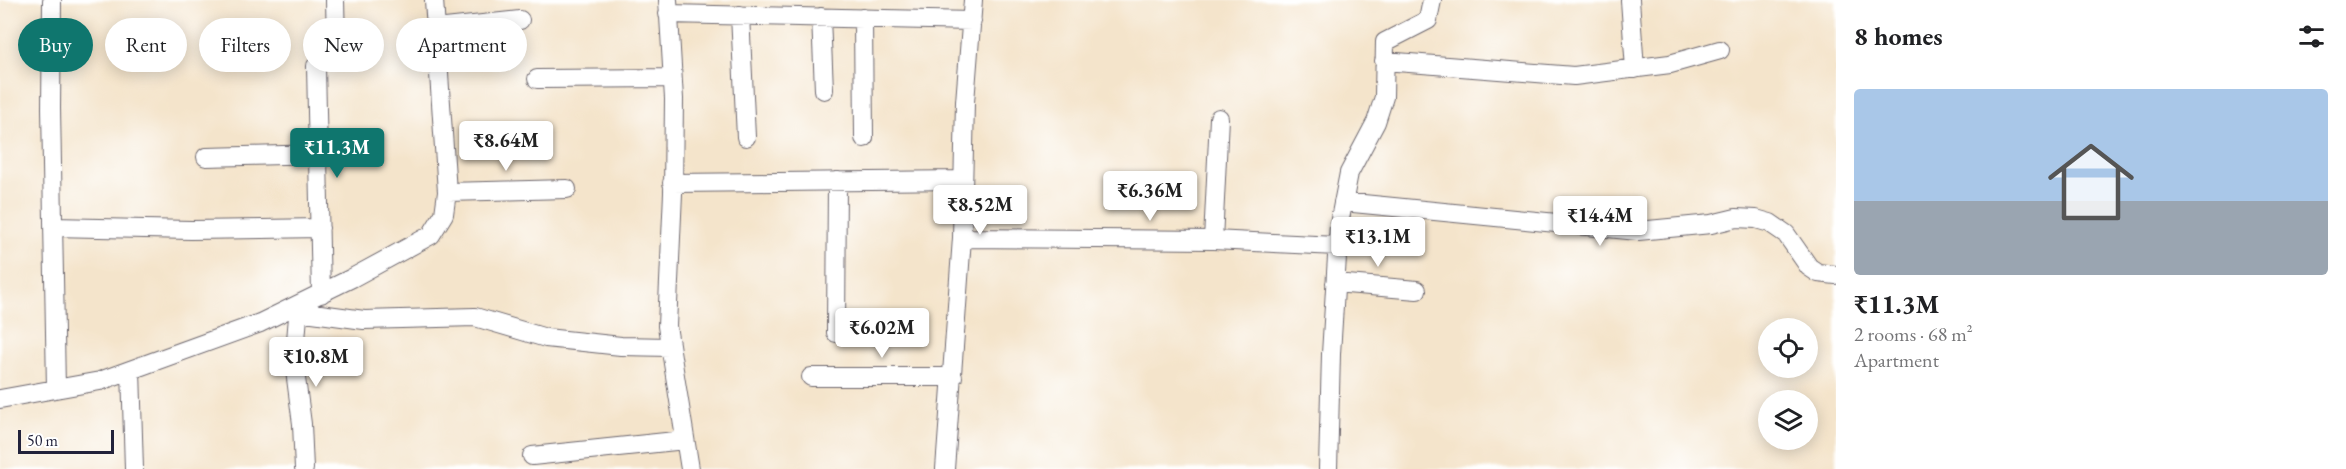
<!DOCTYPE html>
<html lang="en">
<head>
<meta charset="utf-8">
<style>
	:root { --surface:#fff; --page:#f6f6f6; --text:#202124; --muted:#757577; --line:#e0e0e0; --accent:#0f766e }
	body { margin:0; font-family:"EB Garamond",serif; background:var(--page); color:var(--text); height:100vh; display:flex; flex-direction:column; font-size:22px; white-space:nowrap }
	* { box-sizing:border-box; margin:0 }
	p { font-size:20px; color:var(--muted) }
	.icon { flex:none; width:33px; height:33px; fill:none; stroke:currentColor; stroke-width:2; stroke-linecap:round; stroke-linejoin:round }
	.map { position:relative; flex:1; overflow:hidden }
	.sheet { display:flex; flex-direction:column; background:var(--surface); width:510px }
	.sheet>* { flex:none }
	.banner { position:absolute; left:18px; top:18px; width:570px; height:54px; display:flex; gap:12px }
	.fabs { position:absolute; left:1758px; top:318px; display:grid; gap:12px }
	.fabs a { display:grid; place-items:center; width:60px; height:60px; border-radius:50%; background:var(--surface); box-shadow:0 3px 15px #0003; font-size:30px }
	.scale { position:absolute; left:18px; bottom:15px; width:96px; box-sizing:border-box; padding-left:6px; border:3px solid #22223b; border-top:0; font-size:16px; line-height:21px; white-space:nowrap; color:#22223b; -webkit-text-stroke:4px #fff; paint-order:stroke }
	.price { position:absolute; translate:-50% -51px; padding:0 14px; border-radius:6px; background:#fff; color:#222; font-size:20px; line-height:39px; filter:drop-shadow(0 2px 3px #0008) }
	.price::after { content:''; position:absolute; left:50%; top:36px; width:18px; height:14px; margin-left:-9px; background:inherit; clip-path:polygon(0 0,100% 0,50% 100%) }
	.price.current { background:var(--accent); color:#fff }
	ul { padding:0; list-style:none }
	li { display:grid; align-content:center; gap:12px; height:318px; padding:0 18px }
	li+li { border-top:2px solid var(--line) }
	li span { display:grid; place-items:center; height:186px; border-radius:6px; color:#555 }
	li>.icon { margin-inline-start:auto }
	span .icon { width:108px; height:108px; fill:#fffc; stroke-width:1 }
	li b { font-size:26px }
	h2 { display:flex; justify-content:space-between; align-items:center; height:72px; padding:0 18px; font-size:26px }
	.pill { padding:0 21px; border-radius:27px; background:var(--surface); box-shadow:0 3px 15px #0003; font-size:21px; line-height:54px }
	.pill.current { background:var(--accent); color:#fff }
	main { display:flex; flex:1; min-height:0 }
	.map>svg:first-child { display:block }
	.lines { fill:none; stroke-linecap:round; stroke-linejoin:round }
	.minor-casing { stroke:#6c666d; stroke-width:20 }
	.minor { stroke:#fff; stroke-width:18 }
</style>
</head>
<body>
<main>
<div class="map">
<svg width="1836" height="469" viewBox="0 0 1836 469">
	<rect width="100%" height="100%" fill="#fff"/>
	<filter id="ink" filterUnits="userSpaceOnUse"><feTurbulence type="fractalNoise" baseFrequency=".0167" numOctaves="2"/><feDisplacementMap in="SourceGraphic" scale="12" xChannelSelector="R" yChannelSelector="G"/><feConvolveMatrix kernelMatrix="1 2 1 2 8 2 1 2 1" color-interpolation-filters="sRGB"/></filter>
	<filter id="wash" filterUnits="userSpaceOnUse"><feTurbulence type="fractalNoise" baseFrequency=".008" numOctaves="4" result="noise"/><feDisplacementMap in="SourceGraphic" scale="24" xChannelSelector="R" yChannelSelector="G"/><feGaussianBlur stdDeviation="1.35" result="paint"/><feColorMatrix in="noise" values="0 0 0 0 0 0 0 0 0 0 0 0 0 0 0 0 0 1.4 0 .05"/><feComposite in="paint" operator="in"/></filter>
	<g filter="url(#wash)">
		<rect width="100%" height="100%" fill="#f4e4cb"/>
	</g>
	<g filter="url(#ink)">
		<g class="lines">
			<defs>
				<path id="minor" d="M52,0L51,108L56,389
					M335,0L336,43
					M668,0L674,99L673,193L667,326L690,469
					M1630,0L1635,69
					M668,14L972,21
					M740,15L746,137
					M821,17L824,90
					M863,18L864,138
					M436,29L520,20
					M1384,61L1574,76L1670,64L1720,50
					M316,66L321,294
					M537,79L672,78
					M206,157L319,154
					M672,183L963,180
					M447,192L567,189
					M1343,202L1638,231L1711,224L1736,218L1756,219L1770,223L1786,234L1809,267L1818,273L1836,275
					M53,227L191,230L320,228
					M962,238L1213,240L1337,246
					M1213,240L1219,118
					M1335,283L1417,290
					M299,305L294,363L302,424L304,469
					M298,311L364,320L475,317L546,338L621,346L669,347
					M836,333L837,181
					M131,370L134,469
					M811,377H953
					M0,399L100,381L260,323L352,278L431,235L444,214L447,192L434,0
					M532,456L685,440
					M945,469L962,238L965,102L973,0
					M1328,469L1331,354L1339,224L1349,173L1376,122L1384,97L1385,42L1428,20L1432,0"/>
			</defs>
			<use href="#minor" class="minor-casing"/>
			<use href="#minor" class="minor"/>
		</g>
	</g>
</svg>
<div class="fabs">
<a><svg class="icon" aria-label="locate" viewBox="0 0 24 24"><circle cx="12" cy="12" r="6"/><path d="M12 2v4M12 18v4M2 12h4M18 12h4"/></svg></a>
<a><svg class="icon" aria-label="layers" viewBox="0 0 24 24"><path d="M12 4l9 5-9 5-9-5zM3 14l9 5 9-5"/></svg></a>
</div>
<div class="scale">50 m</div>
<b class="price" style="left:506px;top:172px">₹8.64M</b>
<b class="price current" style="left:337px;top:179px">₹11.3M</b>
<b class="price" style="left:1150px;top:222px">₹6.36M</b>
<b class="price" style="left:980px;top:236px">₹8.52M</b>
<b class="price" style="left:1600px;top:247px">₹14.4M</b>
<b class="price" style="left:1378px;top:268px">₹13.1M</b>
<b class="price" style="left:882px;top:359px">₹6.02M</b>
<b class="price" style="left:316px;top:388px">₹10.8M</b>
<div class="banner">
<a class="pill current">Buy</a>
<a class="pill">Rent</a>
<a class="pill">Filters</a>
<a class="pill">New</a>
<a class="pill">Apartment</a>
</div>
</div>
<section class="sheet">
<h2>8 homes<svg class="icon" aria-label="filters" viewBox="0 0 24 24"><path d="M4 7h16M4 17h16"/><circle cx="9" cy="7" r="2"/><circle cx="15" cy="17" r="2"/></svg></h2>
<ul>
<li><span style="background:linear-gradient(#a9c7e8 60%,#9aa5b1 0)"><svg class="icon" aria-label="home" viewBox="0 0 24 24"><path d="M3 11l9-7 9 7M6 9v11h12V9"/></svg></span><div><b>₹11.3M</b><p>2 rooms · 68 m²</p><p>Apartment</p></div></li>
</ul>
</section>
</main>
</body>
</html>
